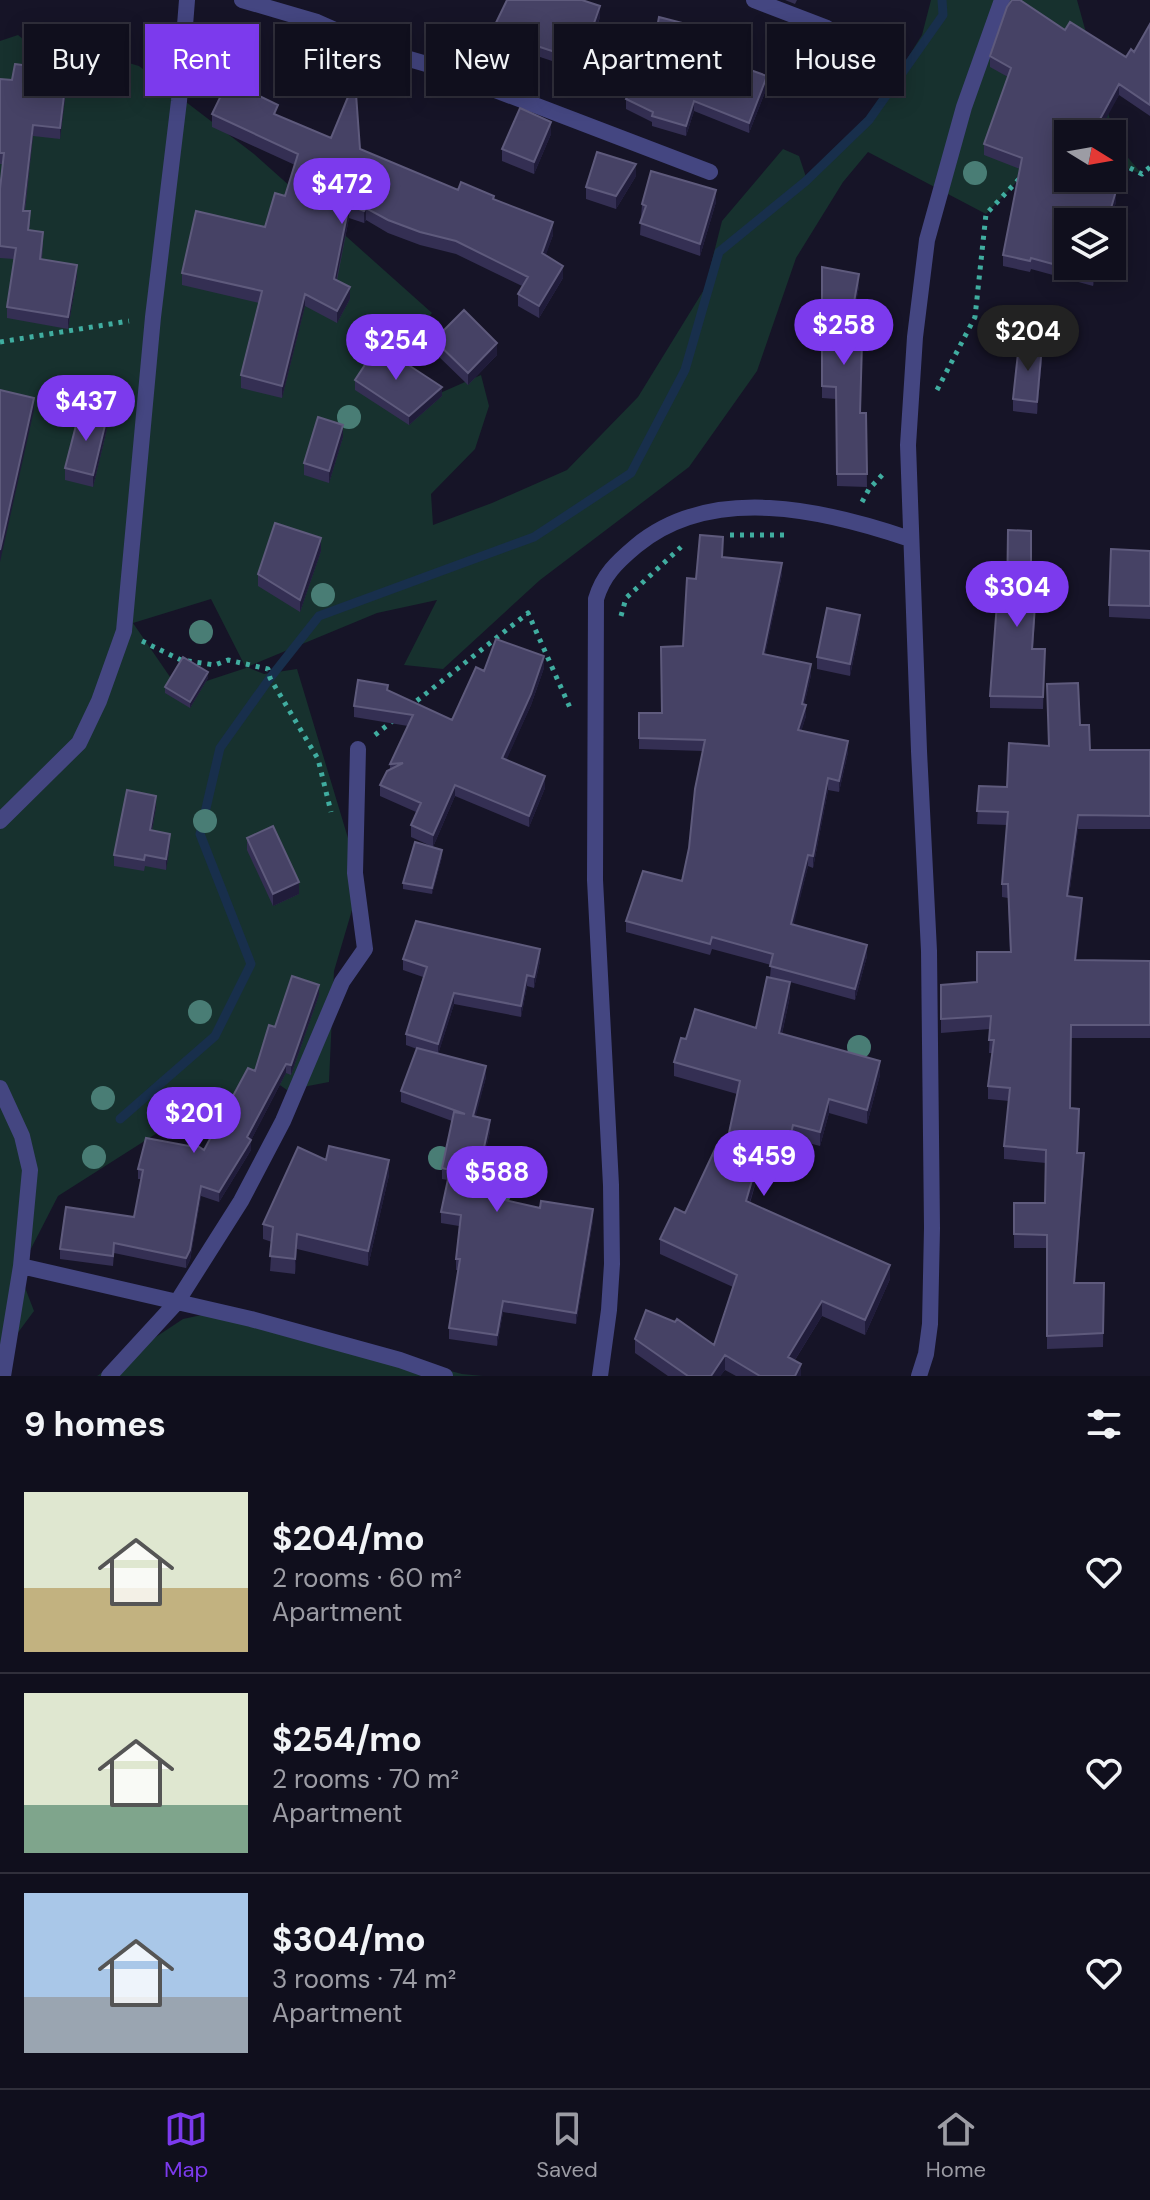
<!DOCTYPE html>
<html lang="en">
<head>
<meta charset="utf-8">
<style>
	:root { --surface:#100f1d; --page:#191826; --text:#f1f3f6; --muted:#9c9ca4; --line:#302f3b; --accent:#7c3aed }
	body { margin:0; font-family:"DM Sans",sans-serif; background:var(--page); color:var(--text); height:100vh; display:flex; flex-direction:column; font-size:30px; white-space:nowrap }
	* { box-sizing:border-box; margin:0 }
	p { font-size:26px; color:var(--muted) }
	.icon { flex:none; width:44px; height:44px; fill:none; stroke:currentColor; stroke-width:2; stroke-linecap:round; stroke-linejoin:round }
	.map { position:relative; height:1376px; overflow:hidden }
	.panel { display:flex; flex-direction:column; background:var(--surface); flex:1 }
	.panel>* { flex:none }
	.guide { position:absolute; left:24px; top:24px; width:1102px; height:72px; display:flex; gap:16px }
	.needle { width:52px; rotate:101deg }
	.buttons { position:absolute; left:1054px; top:120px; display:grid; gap:16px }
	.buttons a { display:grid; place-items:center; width:72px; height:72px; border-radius:0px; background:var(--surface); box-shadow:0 4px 20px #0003,0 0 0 2px var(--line); font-size:40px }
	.price { position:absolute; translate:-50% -68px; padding:0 18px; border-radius:28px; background:var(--accent); color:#fff; font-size:26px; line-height:52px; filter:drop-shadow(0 2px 4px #0008) }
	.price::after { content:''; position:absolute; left:50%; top:48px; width:24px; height:18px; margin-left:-12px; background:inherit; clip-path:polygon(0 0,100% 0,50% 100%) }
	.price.current { background:#222; color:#fff }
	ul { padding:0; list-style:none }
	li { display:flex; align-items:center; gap:24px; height:200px; padding:0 24px }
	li+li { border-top:2px solid var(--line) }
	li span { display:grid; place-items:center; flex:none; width:224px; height:160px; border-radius:0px; color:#555 }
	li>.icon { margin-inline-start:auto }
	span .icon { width:96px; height:96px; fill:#fffc; stroke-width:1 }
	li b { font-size:34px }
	h2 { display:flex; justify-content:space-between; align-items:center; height:96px; padding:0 24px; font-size:34px }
	.chip { padding:0 28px; border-radius:0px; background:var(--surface); box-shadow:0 4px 20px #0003,0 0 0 2px var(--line); font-size:28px; line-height:72px }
	.chip.current { background:var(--accent); color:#fff }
	.menu { display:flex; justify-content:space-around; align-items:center; height:112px; border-top:2px solid var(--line); background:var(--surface); font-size:22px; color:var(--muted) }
	.menu a { display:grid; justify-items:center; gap:4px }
	.menu .current { color:var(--accent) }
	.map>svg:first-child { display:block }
	.grass { fill:#17312e; fill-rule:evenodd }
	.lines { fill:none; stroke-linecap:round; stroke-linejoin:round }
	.stream { stroke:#182f4c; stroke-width:9 }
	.path { stroke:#40ada0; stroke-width:5; stroke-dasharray:4 6; stroke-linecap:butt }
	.minor { stroke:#444681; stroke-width:16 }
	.tree { fill:#497d75 }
	.wall { fill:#342f53 }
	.shaded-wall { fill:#201c3a }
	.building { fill:#464265; stroke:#5e5a7c; stroke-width:2 }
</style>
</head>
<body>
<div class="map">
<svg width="1150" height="1376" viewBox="0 0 1150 1376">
	<rect width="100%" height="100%" fill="#161427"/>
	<path class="grass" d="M931,0H1077L1117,145L1142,174L1112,163V134H1068L1055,142L986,214L868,152L843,182L796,258L757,371L689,467L540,580L443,669L404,665L437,600L377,613L247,667L264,674L297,669L351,848L352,910L334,971L329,1082L287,1090L267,1076L223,1114L176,1121L58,1196L19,1272L34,1311L11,1342L0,1349V41L18,35L43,55L115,59L139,66L254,154L432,313L375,380L431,397L481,375L489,406L475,449L431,494L433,525L492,503L567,470L638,397L705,288L722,221L783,149L799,156L807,180L869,120L922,35ZM211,599L246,668L179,690L133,623Z
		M220,1311L462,1374L483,1376H97L183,1319Z"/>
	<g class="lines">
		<path class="stream" d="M120,1119L215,1036L251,964L200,834L220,748L270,678L319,616L534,537L631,473L685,370L719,252L806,181L869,120L943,15L942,0"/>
		<path class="path" d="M1112,159L1142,174L1150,167
			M0,342L129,321
			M937,390L975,317L986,214L1022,176
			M862,502L869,489L885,472
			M730,535H788
			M621,616L626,598L681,547
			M142,641L181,660L215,665L228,660L268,669L270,678L318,759L331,812
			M409,707L528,613L571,710
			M375,735L395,719"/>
		<path class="minor" d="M242,0L317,22L385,52L430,65L710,172
			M754,0L827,28
			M0,821L79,743L99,701L124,631L153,317L179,101L187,0
			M0,1088L22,1136L30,1170L21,1266L3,1376
			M21,1266L251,1319L400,1360L445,1376
			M109,1376L177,1302L241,1201L283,1121L342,982L365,949L355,873L358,749
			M600,1376L609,1310L612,1264L611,1185L595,880L596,599C603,575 617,562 636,546C712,483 825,510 910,539
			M919,1376L926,1354L930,1324L932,1228L929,951L919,751L908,445L915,337L927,240L964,107L1002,0"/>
	</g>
	<g class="tree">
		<circle cx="49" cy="57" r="12"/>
		<circle cx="975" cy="173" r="12"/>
		<circle cx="349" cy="417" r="12"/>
		<circle cx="323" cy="595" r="12"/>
		<circle cx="201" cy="632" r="12"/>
		<circle cx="205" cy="821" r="12"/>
		<circle cx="200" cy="1012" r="12"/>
		<circle cx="859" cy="1047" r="12"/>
		<circle cx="103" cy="1098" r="12"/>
		<circle cx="185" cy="1108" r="12"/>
		<circle cx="94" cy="1157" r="12"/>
		<circle cx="440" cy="1158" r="12"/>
		<circle cx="499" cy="1194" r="12"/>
	</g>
	<path class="wall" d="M785,0H797L795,4Z
		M600,17L596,30L652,54L721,44L717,58L767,87L749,133L694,111L686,136L652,126V122L626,109V99L631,88L574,64L573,68L492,41V31Z
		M1150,24V116L1119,95L1068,178H1101L1099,185L1116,202L1110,222H1068L1098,266L1093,286L1031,269L1030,272L1003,266V255L1020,169L984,155V144L1008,77L990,67V56L1065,30L1126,57L1134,52Z
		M0,79L67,82L60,139L33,136L25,211L30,223L29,230L43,243L42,259L77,276L68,329L7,318V307L14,259L0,258V189L3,164H0Z
		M212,114L278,116L458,190L494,199L553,235L545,256L563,278L539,318L518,306V294L522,286L456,254L420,245L388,233L366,220L364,223L349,218L337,280L350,299L337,323L305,306L282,398L241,388V375L259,303L182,285V273L265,227L285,196L295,165L212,127Z
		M551,134L534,174L502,161V149Z
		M636,176L616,209L586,199V187Z
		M716,202L700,256L640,235L642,204Z
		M822,267L859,286L855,308L861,413H866L867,487L837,486L836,399L822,398Z
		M434,340L497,355L468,385L434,352Z
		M1042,358L1037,414L1013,411V399Z
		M355,380L442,396L409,425L355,390Z
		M107,429L93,487L65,480V468Z
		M343,437L329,483L304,475V463Z
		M321,551L300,612L258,586V574Z
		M1150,551V619L1109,617V605Z
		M723,557L782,574L765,654L811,675L804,705L806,716L801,731L848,752L839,792L828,790L813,868L808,866L793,925L867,956L855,1000L790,982V996L782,1034L880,1075L867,1124L829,1113L820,1146L793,1139L790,1152L766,1146L750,1203L890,1279L865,1335L822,1316L795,1360L801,1376H736L725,1370L720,1376H668L635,1353V1339L714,1345L733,1287L660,1254V1239L685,1213L726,1147L737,1094L674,1076V1062L686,1039L756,1028L785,981L770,977L771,965L712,949L710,955L626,932V921L682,881L689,848L703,751L639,749V713H662L683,646L696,579Z
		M1031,604L1035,617L1033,649H1045L1043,709L990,708V696Z
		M860,627L850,676L817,669V657Z
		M544,668L531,705L506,760L545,788L529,827L455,796L433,847L411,837V825L416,812L380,796V785L390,769V764L408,726L354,717V706L452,720L484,671Z
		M208,678L190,708L165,693V687Z
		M1080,725L1090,750H1150V829H1078L1069,896L1082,912L1076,960L1150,961V1038H1071L1070,1108L1079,1122L1078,1153L1084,1167L1075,1283H1104L1103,1347L1047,1349V1248H1014V1203H1045L1046,1163L1004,1159V1146L1009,1101L988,1099V1086L992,1053H989L990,1029L941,1033V985L977,982L1010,952L1008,898L1002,897V884L1007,825L977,824L979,786L1007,787L1048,746Z
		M156,807L152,831L170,845L166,870L145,866L144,871L114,866V855Z
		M247,838L299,894L273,906L247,850Z
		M442,857L432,894L403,889V883Z
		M403,959L540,961L534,988L527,986L521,1017L454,1004L438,1054L486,1077L475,1117L490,1131L476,1194L593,1220L576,1324L503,1312L497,1346L449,1339V1328L458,1270H456V1259L459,1226L441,1223V1212L448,1180L442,1179V1168L452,1121L401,1102V1091L417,1049L406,1045V1034L423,977L403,970Z
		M319,995L291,1075L286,1073L251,1140V1150L219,1202L201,1196L190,1260L186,1268L114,1253L113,1266L60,1259V1249L134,1217L141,1179H138V1169L204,1150L255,1071L275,1027Z
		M326,1160L389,1175L368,1266L297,1249L295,1274L270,1271L272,1242L263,1239V1224Z"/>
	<path class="shaded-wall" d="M600,6V17L592,39V29Z
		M721,33V44L714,67V57Z
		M67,71V82L60,139V128Z
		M767,76V87L749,133V123Z
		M1119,84V95L1098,134H1092Z
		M694,101V111L686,136V126Z
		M551,122V134L534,174V162Z
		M33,125V136L23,222V211Z
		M636,164V176L616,209V196Z
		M716,190V202L700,256V244Z
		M1116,191V202L1110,222H1107Z
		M349,205V218L334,291V279Z
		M366,208V220L364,223V211Z
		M553,222V235L542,266V253Z
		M77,265V276L68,329V317Z
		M563,266V278L539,318V306Z
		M1095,266H1098L1093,286V275Z
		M859,274V286L853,320V308Z
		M350,287V299L337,323V311Z
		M305,294V306L282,398V386Z
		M497,343V355L468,385V373Z
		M1042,346V358L1037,414V402Z
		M442,387V396L409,425V416Z
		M34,398V410L0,562V550Z
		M107,417V429L93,487V475Z
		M343,425V437L329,483V471Z
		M321,538V551L300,612V600Z
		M782,563V574L763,665V654Z
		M860,615V627L850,676V664Z
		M544,656V668L531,705L502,770V758Z
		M811,664V675L802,715V704Z
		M208,672V678L190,708V702Z
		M806,705V716L798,742V730Z
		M848,741V752L839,792V781Z
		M545,776V788L529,827V816Z
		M828,778V790L813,868V856Z
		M455,785V796L433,847V835Z
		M156,796V807L150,841V830Z
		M1078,815V829L1067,910V896Z
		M170,834V845L166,870V859Z
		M442,850V857L432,894V888Z
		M808,855V866L791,936V924Z
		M299,882V894L273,906V894Z
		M1082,898V912L1075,974V960Z
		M867,945V956L855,1000V989Z
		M540,949V961L534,988V977Z
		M527,975V986L521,1017V1006Z
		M790,982V996L779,1047V1033Z
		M319,985V995L291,1075V1065Z
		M454,993V1004L438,1055V1044Z
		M880,1061V1075L867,1124V1110Z
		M286,1064V1073L249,1144L251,1140V1150L219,1202V1192Z
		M486,1066V1077L473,1127V1116Z
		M829,1099V1113L820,1146V1132Z
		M490,1120V1131L474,1204V1193Z
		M793,1125V1139L790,1152V1138Z
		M766,1132V1146L746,1215V1201Z
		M1084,1153V1167L1074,1297V1283Z
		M389,1160V1175L368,1266V1251Z
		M201,1186V1196L190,1260L186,1268V1258Z
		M593,1209V1220L576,1324V1313Z
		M297,1234V1249L295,1274V1259Z
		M890,1265V1279L865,1335V1320Z
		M503,1301V1312L497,1346V1335Z
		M822,1301V1316L788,1371V1357Z
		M725,1355V1370L720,1376H711Z
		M801,1364V1376H795Z"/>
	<path class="building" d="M507,0H582L600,6L592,29L652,54L659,17L721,33L714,57L767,76L749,123L694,101L686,126L652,116L653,112L626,99L635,80L574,54L573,58L492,31Z
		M1012,0H1020L1065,30L1070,22L1126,57L1131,49L1134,52L1150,24V105L1119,84L1092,134H1068V178H1097L1096,184L1116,191L1107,222H1068V266H1095L1093,275L1031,258L1030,261L1003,255L1022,158L984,144L1011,68L990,56L1007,7Z
		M15,64L67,71L60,128L33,125L23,211H30L28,230L43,232L40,259L77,265L68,317L7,307L16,248L0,246V189L4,153H0V79L12,80Z
		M355,80L360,149L458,190L461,182L494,196L493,199L553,222L542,253L563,266L539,306L518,294L528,277L456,241L420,232L388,220L366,208L364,211L349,205L334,279L350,287L337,311L305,294L282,386L241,375L262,291L182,273L196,211L265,227L275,193L285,196L298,154L212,114L228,81L278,105L274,114L331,138Z
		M520,108L551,122L534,162L502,149Z
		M597,152L636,164L616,196L586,187Z
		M651,171L716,190L700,244L640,223L646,206L642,204Z
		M822,267L859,274L853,308H863L860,413H866L867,474H837L836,387L822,386Z
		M464,310L497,343L468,373L434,340Z
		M1019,344L1042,346L1037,402L1013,399Z
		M378,345L442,387L409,416L355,380Z
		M0,390L34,398L0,550Z
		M80,410L107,417L93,475L65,468Z
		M318,417L343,425L329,471L304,463Z
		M275,523L321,538L300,600L258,574Z
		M1008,530L1031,531V604L1035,605L1032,649H1045L1043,697L990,696L997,603H1007Z
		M700,535L723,537L722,557L782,563L763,654L811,664L802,704L806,705L798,730L848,741L839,781L828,778L813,856L808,855L791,924L867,945L855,989L770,966L773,954L712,937L710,944L626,921L643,871L682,881L689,848L695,789L705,740L639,738V713H662L661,647L683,646L687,578L696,579Z
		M1111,549L1150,551V606L1109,605Z
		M827,608L860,615L850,664L817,657Z
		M496,639L544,656L531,694L502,758L545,776L529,816L455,785L433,835L411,825L421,803L380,785L387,771L403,763L390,764L413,715L354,706L358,680L388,685L387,690L452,720L476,667L484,671Z
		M183,657L208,672L190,702L165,687Z
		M1078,683L1080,725H1089L1090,750H1150V816L1078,815L1067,896L1082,898L1075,960L1150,961V1025H1071L1070,1108L1079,1109L1077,1153H1084L1074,1283H1104L1103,1333L1047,1336V1235L1014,1234V1203H1045L1046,1150L1004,1146L1010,1088L988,1086L994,1040H989L991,1016L941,1019V985L977,982V952H1011L1008,884H1002L1008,812L977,811L979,786L1007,787L1009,743L1049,746L1047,684Z
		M127,790L156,796L150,830L170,834L166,859L145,855L144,860L114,855Z
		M273,826L299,882L273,894L247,838Z
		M415,842L442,850L432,888L403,883Z
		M416,921L540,949L534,977L527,975L521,1006L454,993L438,1044L406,1034L427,967L403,959Z
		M292,976L319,985L291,1065L286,1064L247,1137L251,1140L219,1192L201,1186L190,1250L186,1258L114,1243L113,1256L60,1249L66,1207L134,1217L143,1170L138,1169L146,1138L189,1146L192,1142L204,1150L248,1068L255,1071L269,1025L275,1027Z
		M767,977L790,982L779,1033L880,1061L867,1110L829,1099L820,1132L793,1125L790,1138L766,1132L746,1201L890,1265L865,1320L822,1301L788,1357L801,1364L795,1376H760L725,1355L711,1376H688L635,1339L646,1310L675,1322L677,1319L714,1345L737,1275L660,1239L675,1208L685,1213L717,1145L726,1147L740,1081L674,1062L681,1038L686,1039L695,1009L756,1028Z
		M417,1048L486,1066L473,1116L490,1120L474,1193L540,1208L541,1201L593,1209L576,1313L503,1301L497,1335L449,1328L460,1259H456L461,1215L441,1212L450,1170L442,1168L454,1112L465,1114L401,1091Z
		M329,1146L389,1160L368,1251L297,1234L295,1259L270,1256L273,1227L263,1224L298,1147L326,1160Z"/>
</svg>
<div class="buttons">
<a><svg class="needle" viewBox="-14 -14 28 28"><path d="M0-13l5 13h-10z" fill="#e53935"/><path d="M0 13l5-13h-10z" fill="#9c9ca4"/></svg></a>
<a><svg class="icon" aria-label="layers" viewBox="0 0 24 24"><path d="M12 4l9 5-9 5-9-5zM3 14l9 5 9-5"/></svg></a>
</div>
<b class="price" style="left:342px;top:226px">$472</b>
<b class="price" style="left:844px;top:367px">$258</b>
<b class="price current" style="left:1028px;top:373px">$204</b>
<b class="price" style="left:396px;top:382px">$254</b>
<b class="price" style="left:86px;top:443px">$437</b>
<b class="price" style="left:1017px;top:629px">$304</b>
<b class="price" style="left:194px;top:1155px">$201</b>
<b class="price" style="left:764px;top:1198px">$459</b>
<b class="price" style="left:497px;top:1214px">$588</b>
<div class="guide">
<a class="chip">Buy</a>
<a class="chip current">Rent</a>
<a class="chip">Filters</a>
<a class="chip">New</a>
<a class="chip">Apartment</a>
<a class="chip">House</a>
</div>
</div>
<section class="panel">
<h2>9 homes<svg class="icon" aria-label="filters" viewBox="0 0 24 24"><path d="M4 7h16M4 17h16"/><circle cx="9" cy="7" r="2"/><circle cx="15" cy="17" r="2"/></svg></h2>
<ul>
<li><span style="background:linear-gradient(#dfe7d0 60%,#c2b280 0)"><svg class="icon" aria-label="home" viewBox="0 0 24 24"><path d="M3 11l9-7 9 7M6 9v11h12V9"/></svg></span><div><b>$204/mo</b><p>2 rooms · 60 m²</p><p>Apartment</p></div><svg class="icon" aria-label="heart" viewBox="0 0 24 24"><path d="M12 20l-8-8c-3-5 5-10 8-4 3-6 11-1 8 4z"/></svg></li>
<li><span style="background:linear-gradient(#dfe7d0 70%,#7fa58c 0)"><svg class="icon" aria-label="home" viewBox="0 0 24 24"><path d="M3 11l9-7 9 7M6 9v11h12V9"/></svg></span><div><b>$254/mo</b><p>2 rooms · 70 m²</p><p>Apartment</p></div><svg class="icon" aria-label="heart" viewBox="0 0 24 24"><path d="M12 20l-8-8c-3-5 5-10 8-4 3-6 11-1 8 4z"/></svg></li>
<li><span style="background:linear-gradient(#a9c7e8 65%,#9aa5b1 0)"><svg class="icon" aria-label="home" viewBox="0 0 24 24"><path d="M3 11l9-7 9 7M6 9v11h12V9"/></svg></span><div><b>$304/mo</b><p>3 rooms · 74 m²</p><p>Apartment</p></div><svg class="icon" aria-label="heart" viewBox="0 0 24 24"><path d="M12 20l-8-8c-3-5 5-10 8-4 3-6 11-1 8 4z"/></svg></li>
</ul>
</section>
<nav class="menu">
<a class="current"><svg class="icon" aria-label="map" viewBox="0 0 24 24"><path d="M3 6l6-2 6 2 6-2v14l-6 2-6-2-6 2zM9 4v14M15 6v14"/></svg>Map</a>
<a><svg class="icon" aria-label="saved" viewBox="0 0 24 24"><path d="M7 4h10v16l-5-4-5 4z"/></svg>Saved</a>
<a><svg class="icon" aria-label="home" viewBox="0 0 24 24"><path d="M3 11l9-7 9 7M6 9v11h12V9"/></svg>Home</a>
</nav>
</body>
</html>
